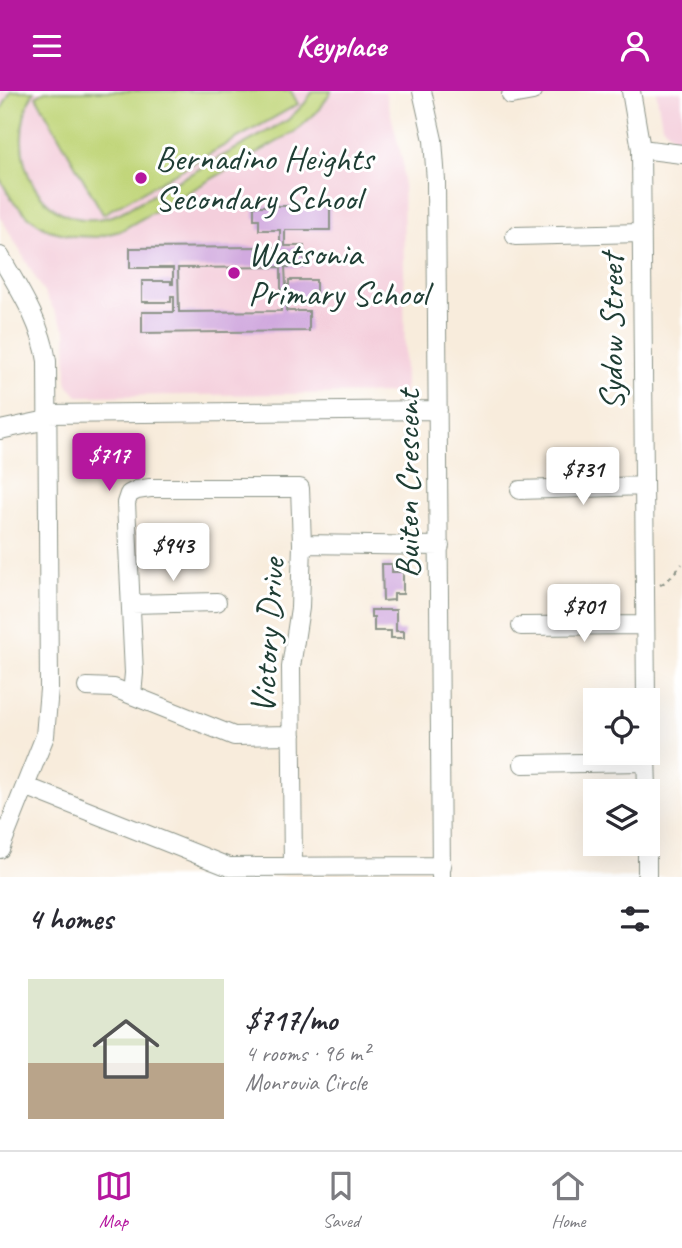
<!DOCTYPE html>
<html lang="en">
<head>
<meta charset="utf-8">
<style>
	:root { --surface:#fff; --page:#f2f2f3; --text:#2b2b33; --muted:#7c7c81; --line:#e1e1e2; --accent:#b5179e }
	body { margin:0; font-family:Caveat,sans-serif; background:var(--page); color:var(--text); height:100vh; display:flex; flex-direction:column; font-size:26px; white-space:nowrap }
	* { box-sizing:border-box; margin:0 }
	p { font-size:23px; color:var(--muted) }
	.icon { flex:none; width:38px; height:38px; fill:none; stroke:currentColor; stroke-width:2; stroke-linecap:round; stroke-linejoin:round }
	.map { position:relative; height:786px; overflow:hidden }
	.drawer { display:flex; flex-direction:column; background:var(--surface); flex:1 }
	.drawer>* { flex:none }
	.tools { position:absolute; left:583px; top:597px; display:grid; gap:14px }
	.tools a { display:grid; place-items:center; width:77px; height:77px; border-radius:0px; background:var(--surface); box-shadow:0 7px 28px #0002; font-size:35px }
	.price { position:absolute; translate:-50% -60px; padding:0 16px; border-radius:7px; background:#fff; color:#222; font-size:23px; line-height:46px; filter:drop-shadow(0 2px 4px #0008) }
	.price::after { content:''; position:absolute; left:50%; top:42px; width:21px; height:16px; margin-left:-10px; background:inherit; clip-path:polygon(0 0,100% 0,50% 100%) }
	.price.active { background:var(--accent); color:#fff }
	ul { padding:0; list-style:none }
	li { display:flex; align-items:center; gap:21px; height:175px; padding:0 28px }
	li span { display:grid; place-items:center; flex:none; width:196px; height:140px; border-radius:0px; color:#555 }
	li>.icon { margin-inline-start:auto }
	span .icon { width:84px; height:84px; fill:#fffc; stroke-width:1 }
	li b { font-size:30px }
	h2 { display:flex; justify-content:space-between; align-items:center; height:84px; padding:0 28px; font-size:30px }
	header { display:flex; justify-content:space-between; align-items:center; height:91px; padding:0 28px; background:var(--accent); color:#fff; font-size:32px; font-weight:700 }
	.tabs { display:flex; justify-content:space-around; align-items:center; height:98px; border-top:2px solid var(--line); background:var(--surface); font-size:19px; color:var(--muted) }
	.tabs a { display:grid; justify-items:center; gap:4px }
	.tabs .active { color:var(--accent) }
	.map>svg:first-child { display:block }
	.built { fill:#f4cfdc }
	.green { fill:#c1d67a; stroke:#708a57; stroke-width:2 }
	.building { fill:#d1aadf; fill-rule:evenodd }
	.lines { fill:none; stroke-linecap:round; stroke-linejoin:round }
	.minor-casing { stroke:#8c9488; stroke-width:20 }
	.path { stroke:#8c9488; stroke-width:2.5; stroke-dasharray:5 5; stroke-linecap:butt }
	.minor { stroke:#fff; stroke-width:18 }
	.poi-dot { fill:#b5179e; stroke:#fff; stroke-width:2.5 }
	.labels { text-anchor:middle; stroke-width:6; stroke-linejoin:round; paint-order:stroke }
	.poi-label { font-size:35px; fill:#1f3d34; stroke:#fff; text-anchor:start }
	.street-label { font-size:35px; fill:#1f3d34; stroke:#fff }
</style>
</head>
<body>
<header><svg class="icon" aria-label="menu" viewBox="0 0 24 24"><path d="M4 6h16M4 12h16M4 18h16"/></svg>Keyplace<svg class="icon" aria-label="person" viewBox="0 0 24 24"><circle cx="12" cy="8" r="4"/><path d="M4 21q1-7 8-7t8 7"/></svg></header>
<div class="map">
<svg width="682" height="786" viewBox="0 0 682 786">
	<rect width="100%" height="100%" fill="#fff"/>
	<filter id="ink" filterUnits="userSpaceOnUse"><feTurbulence type="fractalNoise" baseFrequency=".0143" numOctaves="2"/><feDisplacementMap in="SourceGraphic" scale="14" xChannelSelector="R" yChannelSelector="G"/><feConvolveMatrix kernelMatrix="1 2 1 2 8 2 1 2 1" color-interpolation-filters="sRGB"/></filter>
	<filter id="wash" filterUnits="userSpaceOnUse"><feTurbulence type="fractalNoise" baseFrequency=".00686" numOctaves="4" result="noise"/><feDisplacementMap in="SourceGraphic" scale="28" xChannelSelector="R" yChannelSelector="G"/><feGaussianBlur stdDeviation="1.57" result="paint"/><feColorMatrix in="noise" values="0 0 0 0 0 0 0 0 0 0 0 0 0 0 0 0 0 1.4 0 .05"/><feComposite in="paint" operator="in"/></filter>
	<g filter="url(#wash)">
		<rect width="100%" height="100%" fill="#f8ecdc"/>
		<path class="built" d="M0,0H385L403,72L405,302L78,305L67,293L66,240L0,125Z
			M656,0H682V49L675,48L662,34Z"/>
		<path class="green" d="M11,0H34C0,61 40,151 118,123L288,29L305,12L313,0H331L320,18L296,40L120,140L97,146L73,145L49,139L29,126L12,109L0,88V21Z
			M45,0H291L298,13L103,123L36,5Z"/>
		<g id="blocks">
			<path class="building" d="M254,115H330V139H285V155H304L305,176H285L286,194H289V189H316V210H289V207H286V220H309V240L142,242V221H174V205H171V211H142V190H171V193H173V177H130V157L280,156V139H259V128H254ZM281,176V220L179,221L178,177Z
				M382,473H392V481H403V503H394V509L383,510Z
				M371,519H396V540H404V547H391V540H374V526H371Z"/>
		</g>
	</g>
	<g filter="url(#ink)">
		<use href="#blocks" fill-opacity="0" stroke="#8c9488" stroke-width="2"/>
		<g class="lines">
			<defs>
				<path id="minor" d="M422,0L433,49L436,90L441,786
					M631,0L641,58L646,609
					M511,4L533,0
					M641,58L682,63
					M515,145L642,142
					M0,165C19,198 41,231 47,270L49,598L45,645L0,758
					M47,323L438,319
					M0,339L47,329
					M520,399L644,395
					M302,453L440,455
					M131,513L217,511
					M521,535L645,534
					M87,596L114,597L234,645L292,644
					M132,604L134,582L126,412L129,403L137,399L150,397H300L302,453L300,517L291,576L293,776
					M646,662L647,700
					M523,673L646,671
					M25,695L229,776L442,775
					M647,752V786"/>
			</defs>
			<use href="#minor" class="minor-casing"/>
			<path class="path" d="M660,494L667,490L682,473"/>
			<use href="#minor" class="minor"/>
		</g>
	</g>
	<g class="poi-dot">
		<circle cx="141" cy="87" r="7"/>
		<circle cx="234" cy="182" r="7"/>
	</g>
	<g class="labels">
		<g class="poi-label">
			<text x="155" y="79">Bernadino Heights<tspan x="155" dy="40">Secondary School</tspan></text>
			<text x="248" y="174">Watsonia<tspan x="248" dy="40">Primary School</tspan></text>
		</g>
		<g class="street-label">
			<text transform="translate(611 241) rotate(-90)" y="12">Sydow Street</text>
			<text transform="translate(407 393) rotate(-90)" y="12">Buiten Crescent</text>
			<text transform="translate(267 545) rotate(-86)" y="12">Victory Drive</text>
		</g>
	</g>
</svg>
<div class="tools">
<a><svg class="icon" aria-label="locate" viewBox="0 0 24 24"><circle cx="12" cy="12" r="6"/><path d="M12 2v4M12 18v4M2 12h4M18 12h4"/></svg></a>
<a><svg class="icon" aria-label="layers" viewBox="0 0 24 24"><path d="M12 4l9 5-9 5-9-5zM3 14l9 5 9-5"/></svg></a>
</div>
<b class="price active" style="left:109px;top:402px">$717</b>
<b class="price" style="left:583px;top:416px">$731</b>
<b class="price" style="left:173px;top:492px">$943</b>
<b class="price" style="left:584px;top:553px">$701</b>
</div>
<section class="drawer">
<h2>4 homes<svg class="icon" aria-label="filters" viewBox="0 0 24 24"><path d="M4 7h16M4 17h16"/><circle cx="9" cy="7" r="2"/><circle cx="15" cy="17" r="2"/></svg></h2>
<ul>
<li><span style="background:linear-gradient(#dfe7d0 60%,#b9a48a 0)"><svg class="icon" aria-label="home" viewBox="0 0 24 24"><path d="M3 11l9-7 9 7M6 9v11h12V9"/></svg></span><div><b>$717/mo</b><p>4 rooms · 96 m²</p><p>Monrovia Circle</p></div></li>
</ul>
</section>
<nav class="tabs">
<a class="active"><svg class="icon" aria-label="map" viewBox="0 0 24 24"><path d="M3 6l6-2 6 2 6-2v14l-6 2-6-2-6 2zM9 4v14M15 6v14"/></svg>Map</a>
<a><svg class="icon" aria-label="saved" viewBox="0 0 24 24"><path d="M7 4h10v16l-5-4-5 4z"/></svg>Saved</a>
<a><svg class="icon" aria-label="home" viewBox="0 0 24 24"><path d="M3 11l9-7 9 7M6 9v11h12V9"/></svg>Home</a>
</nav>
</body>
</html>
